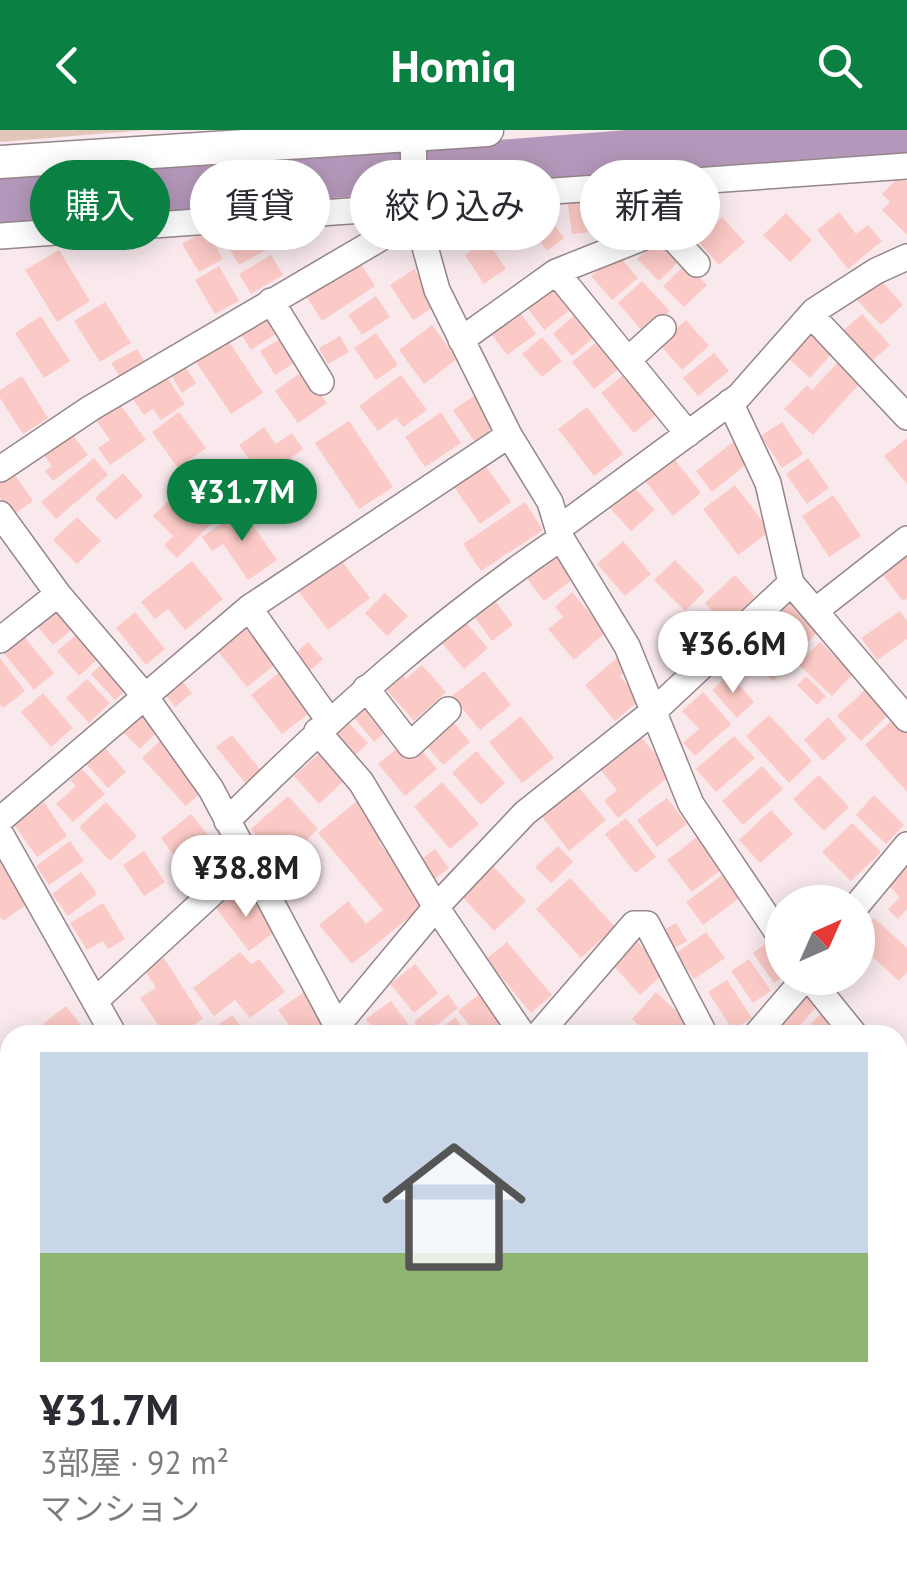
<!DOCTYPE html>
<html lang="ja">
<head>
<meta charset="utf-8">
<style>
	:root { --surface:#fff; --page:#f7f7f7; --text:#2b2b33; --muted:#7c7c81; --line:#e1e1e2; --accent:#0b8043 }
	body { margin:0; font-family:"PT Sans","Noto Sans JP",sans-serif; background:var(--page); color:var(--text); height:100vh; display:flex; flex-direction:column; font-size:38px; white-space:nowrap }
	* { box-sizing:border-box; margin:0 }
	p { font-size:32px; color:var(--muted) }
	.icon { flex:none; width:55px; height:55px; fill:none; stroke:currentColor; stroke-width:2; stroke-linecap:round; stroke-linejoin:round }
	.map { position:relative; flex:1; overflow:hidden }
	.details { position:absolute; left:0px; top:895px; width:908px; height:552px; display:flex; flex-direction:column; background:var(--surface); border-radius:30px 30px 0 0; box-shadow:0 5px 25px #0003 }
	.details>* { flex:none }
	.top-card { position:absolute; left:30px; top:30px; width:848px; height:90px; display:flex; gap:20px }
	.needle { width:65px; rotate:45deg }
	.controls { position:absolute; left:765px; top:755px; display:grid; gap:20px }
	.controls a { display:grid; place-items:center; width:110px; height:110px; border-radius:50%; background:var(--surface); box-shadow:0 5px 25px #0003; font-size:50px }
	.price { position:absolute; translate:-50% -85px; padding:0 22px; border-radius:35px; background:#fff; color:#222; font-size:32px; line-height:65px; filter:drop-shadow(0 2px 5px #0008) }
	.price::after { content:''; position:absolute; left:50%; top:60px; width:30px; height:22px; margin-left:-15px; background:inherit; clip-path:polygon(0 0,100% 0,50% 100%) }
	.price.on { background:var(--accent); color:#fff }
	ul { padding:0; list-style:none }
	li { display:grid; align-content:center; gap:20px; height:530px; padding:0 40px }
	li+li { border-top:2px solid var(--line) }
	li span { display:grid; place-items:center; height:310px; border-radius:0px; color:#555 }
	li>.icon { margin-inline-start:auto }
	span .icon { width:180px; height:180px; fill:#fffc; stroke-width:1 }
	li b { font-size:42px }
	.pill { padding:0 35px; border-radius:45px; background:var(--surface); box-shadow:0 5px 25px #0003; font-size:35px; line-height:90px }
	.pill.on { background:var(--accent); color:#fff }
	header { display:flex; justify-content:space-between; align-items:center; height:130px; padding:0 40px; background:var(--accent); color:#fff; font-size:45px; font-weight:700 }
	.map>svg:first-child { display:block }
	.green { fill:#e3c6ba }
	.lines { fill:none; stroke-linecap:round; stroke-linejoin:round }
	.river { stroke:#b498bb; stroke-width:45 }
	.building { fill:#fccac6 }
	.minor-casing { stroke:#95868a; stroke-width:28 }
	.tertiary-casing { stroke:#95868a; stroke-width:35 }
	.minor { stroke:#fff; stroke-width:25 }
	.tertiary { stroke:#fff; stroke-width:32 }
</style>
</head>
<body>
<header><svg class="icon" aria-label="back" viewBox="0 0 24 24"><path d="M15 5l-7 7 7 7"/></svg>Homiq<svg class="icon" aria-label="search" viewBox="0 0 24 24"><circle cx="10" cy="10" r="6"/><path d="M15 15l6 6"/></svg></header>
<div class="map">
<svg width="907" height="1446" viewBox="0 0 907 1446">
	<rect width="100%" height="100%" fill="#f9e9ed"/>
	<path class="green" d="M0,0H146L0,12Z"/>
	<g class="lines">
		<path class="river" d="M0,71L907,1"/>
	</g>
	<path class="building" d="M900,45L907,52V105L882,80L890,72L882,64Z
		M690,56L712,82L690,101L668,74Z
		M638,59L642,97L616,99L612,61Z
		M603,64L608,100L572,104L567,69Z
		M499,69L520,104L503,114L481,81Z
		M537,71L564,108L547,121L519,83Z
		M462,73L482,99L458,117L439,92Z
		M839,82L856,104L868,95L882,111L848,139L817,100Z
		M786,83L812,110L790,132L763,105Z
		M722,87L745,112L719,135L697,110Z
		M255,97L268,119L239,135L226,113Z
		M207,100L223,129L199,142L182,114Z
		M658,108L680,130L659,151L637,129Z
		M487,110L506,139L484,154L465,125Z
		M59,120L90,171L57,192L25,140Z
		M617,124L638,148L612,170L591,146Z
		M271,125L283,145L251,164L239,144Z
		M357,128L375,156L322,191L304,163Z
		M686,134L707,155L684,177L663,156Z
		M219,136L239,171L215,184L195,150Z
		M414,139L437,175L413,190L390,155Z
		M878,147L903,175L881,195L856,169Z
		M554,151L574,177L544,200L525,175Z
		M642,151L670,181L645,204L618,173Z
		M376,166L390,187L362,205L348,185Z
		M105,172L131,213L100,232L74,191Z
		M270,179L283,199L251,220L238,200Z
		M518,180L536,204L507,225L489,201Z
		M578,182L598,204L572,226L553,204Z
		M862,184L890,215L871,232L843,201Z
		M41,186L70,231L44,248L15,203Z
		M686,190L709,216L682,240L659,214Z
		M432,195L457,229L424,254L399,220Z
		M811,200L834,221L810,248L787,227Z
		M376,203L398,235L376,250L354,218Z
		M285,206L299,230L275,245L260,221Z
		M340,206L349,222L328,234L319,218Z
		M226,207L263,263L231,284L194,229Z
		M542,207L562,231L542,247L522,224Z
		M598,211L620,238L594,259L572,232Z
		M137,219L145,233L120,247L111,233Z
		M714,223L729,241L698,266L683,248Z
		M182,232L196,253L182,263L169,242Z
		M837,233L860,253L813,305L784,279L807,255L812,260Z
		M303,241L327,273L298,293L275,261Z
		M628,241L661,281L634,303L601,263Z
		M164,243L185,274L161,290L153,279L144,285L130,265Z
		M401,245L427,280L403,297L396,288L378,301L359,276Z
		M22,246L48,288L23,304L0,268V260Z
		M474,266L495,298L474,311L453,280Z
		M117,270L146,310L110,335L98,318L110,310L94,287Z
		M587,277L623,324L594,346L558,299Z
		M179,282L206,318L178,338L152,302Z
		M441,282L461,313L425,337L405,307Z
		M349,291L393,357L359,379L315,313Z
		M782,292L803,324L782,338L761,306Z
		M264,297L276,314L292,303L303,319L283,334L301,358L280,373L239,315Z
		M70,301L88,325L53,351L45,341L52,336L42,322Z
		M907,308V354L884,326Z
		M733,312L749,332L712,362L696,341Z
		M671,325L701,363L673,386L643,348Z
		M94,328L108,345L56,389L41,372Z
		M808,328L829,358L807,374L786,344Z
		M222,333L244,368L222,381L200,347Z
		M485,335L511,372L480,394L454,357Z
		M13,342L33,371L13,385L0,367V352Z
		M123,343L143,366L116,390L95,368Z
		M186,353L219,386L177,428L164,415L173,406L153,386Z
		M735,355L770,401L738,425L703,379Z
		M633,356L655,380L631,401L609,377Z
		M833,365L861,406L829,427L802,386Z
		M525,372L543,400L481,441L463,414Z
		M242,380L277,430L248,450L223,414L212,421L202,407Z
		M77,387L101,411L77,434L53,410Z
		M623,411L651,444L625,466L597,434Z
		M907,417V468L903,471L878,439Z
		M552,421L573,449L544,471L523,443Z
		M338,426L370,468L328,500L296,458Z
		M675,430L705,461L685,481L654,450Z
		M192,431L223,469L185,500L168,479L155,489L141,472Z
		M735,445L755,467L725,495L705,473Z
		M572,462L606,502L574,530L548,499L563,487L555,477Z
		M385,463L408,486L387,506L365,483Z
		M490,464L513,495L492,511L469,480Z
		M786,466L820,500L799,520L766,486Z
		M56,472L76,496L53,515L33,491Z
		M900,481L907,491V509L877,530L861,508Z
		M135,482L165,519L146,535L116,498Z
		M245,487L280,531L247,557L212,514Z
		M461,487L488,518L464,539L437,507Z
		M757,495L768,506L772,500L788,515L782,521L792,530L773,551L736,516Z
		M82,500L103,524L79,546L57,521Z
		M22,504L54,543L34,560L1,520Z
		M308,512L323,529L306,544L291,528Z
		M820,512L853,544L832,566L798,534Z
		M618,527L628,539L620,546L640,570L615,591L585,555Z
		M0,528L25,561L3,578L0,574Z
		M106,530L130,557L115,570L91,544Z
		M422,535L446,562L414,591L383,556L399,541L406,549Z
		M281,541L312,581L282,604L251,565Z
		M484,541L511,575L480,600L452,566Z
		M176,544L192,563L175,577L159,557Z
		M729,544L754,572L737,588L712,560Z
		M806,546L826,566L817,575L797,555Z
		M87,549L110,573L89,593L66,568Z
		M866,559L889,584L861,611L837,586Z
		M703,562L731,594L695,626L683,613L699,599L682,581Z
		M43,563L73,598L51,617L21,582Z
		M366,571L389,599L374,612L351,584Z
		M139,573L163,596L140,619L117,596Z
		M769,585L812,631L789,653L746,606Z
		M521,586L554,628L522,653L489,612Z
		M828,587L847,609L823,631L804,610Z
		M450,588L470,612L443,635L423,612Z
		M894,588L907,603V662L865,615Z
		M346,590L368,613L351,629L329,605Z
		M232,605L263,643L247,655L216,617Z
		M640,606L672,644L618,688L604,671L617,660L600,639Z
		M734,606L755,628L716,662L696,639Z
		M161,610L205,659L186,676L142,628Z
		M99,611L126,642L108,658L81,628Z
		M401,615L420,618L437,639L405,666L378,634Z
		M323,620L348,647L319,674L294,646Z
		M476,621L505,653L481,675L452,643Z
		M762,636L783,659L743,695L722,671Z
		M82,639L105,664L73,692L56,674L76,656L70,650Z
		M819,645L849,677L824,701L793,669Z
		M442,652L479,694L450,719L414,677Z
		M575,653L606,690L569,721L539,683Z
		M874,665L904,695L886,714L856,685Z
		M288,666L318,699L282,733L251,699Z
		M667,668L687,694L657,717L637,690Z
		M357,671L386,706L379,713L428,772L352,834L319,795L348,771L366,794L383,780L318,703Z
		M44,672L67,706L37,727L13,693Z
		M106,672L137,706L110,731L79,697Z
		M771,680L793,704L760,733L739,710Z
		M191,684L210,708L179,732L161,708Z
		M626,688L656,727L635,743L605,704Z
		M852,693L881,722L851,751L822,722Z
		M697,707L722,739L692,762L667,730Z
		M70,711L84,731L49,755L36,736Z
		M558,716L573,732L551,753L535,737Z
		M435,719L449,738L433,750L419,731Z
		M144,721L165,752L144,766L123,735Z
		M0,731L30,772L3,791L0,787Z
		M907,732V779L898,789L888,779L900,767L886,753Z
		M491,734L526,771L494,801L459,763Z
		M81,742L97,764L68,786L52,764Z
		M725,743L742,766L703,795L686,772Z
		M570,748L615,797L581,828L536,779Z
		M243,758L276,801L249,821L216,778Z
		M103,773L125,809L108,819L103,811L87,820L70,793Z
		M874,788L907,818V842L899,851L865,820L869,816L858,806Z
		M676,793L687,811L671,820L660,802Z
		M706,802L725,828L694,849L676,823Z
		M773,808L782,822V848L774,853L753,823Z
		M636,810L665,842L640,865L611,833Z
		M507,812L552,865L531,883L486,829Z
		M240,822L251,834L259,829L285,862L250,888L235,870L214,886L193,858Z
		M164,828L203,889L178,905H165L140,868L156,858L145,840Z
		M749,829L771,861L753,873L731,841Z
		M415,834L438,863L414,883L390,854Z
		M727,850L752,888L733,900L708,862Z
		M803,860L819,874L793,903L777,889Z
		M483,861L506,889L486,905H477L458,881Z
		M304,862L325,891L316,897L322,905H296L278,880Z
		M656,862L690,894L684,901L689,905H650L632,889Z
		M448,864L458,878L425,905L414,892Z
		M391,871L414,902L410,905H377L366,889Z
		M66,876L83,898L74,905H39L35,900Z
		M822,882L837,897L830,905H800Z
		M233,885L246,905H215L211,899Z
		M455,887L469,905H433Z
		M10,1058V1107L5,1110L0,1102V1064Z
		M907,1103V1162H906L898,1135V1106Z
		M0,1337L10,1354V1371L0,1377Z
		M10,1399V1438H39L41,1443L7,1446L0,1430V1403Z
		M69,1438H131L133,1446H71Z
		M165,1438H188L190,1446H166Z
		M322,1438H361L363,1443L325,1446Z
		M620,1438H635L642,1446H610Z
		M652,1438H685L674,1446H658Z
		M718,1438H731L738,1446H708Z
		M833,1438H874L876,1440L869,1446H840Z"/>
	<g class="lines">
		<defs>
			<path id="minor" d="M413,6L415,81L437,160L509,305L550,372L561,408L627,516L691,674L782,809
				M650,74L657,102
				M0,106L377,79L415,81L456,68L907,36
				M556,142L688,304
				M271,171L321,252
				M811,185L907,287
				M461,210L556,142L657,102L674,109L697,134
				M629,229L663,198
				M730,272L768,353L791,453L907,589
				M0,339L91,278L391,102L415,81
				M0,384L58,464L0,510
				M558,399L739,266L814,181L876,141L907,127
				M58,464L144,565L211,659L337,896
				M249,478L328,589
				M815,481L907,409
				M366,558L410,615L448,580
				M317,601L361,652L436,777L523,905
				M0,690L249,478L509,305
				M227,691C333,585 437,492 561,408
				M0,703L114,905
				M858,774L907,715
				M809,848L855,905
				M95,871L248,730
				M340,905L337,896L436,777L525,683L655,580L791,453
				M538,905L634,794H647L705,905
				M756,905L805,848
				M898,958L907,970
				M0,982L10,977
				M0,1161L10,1153
				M898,1188L907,1184
				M898,1207L907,1216
				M0,1310L10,1327
				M0,1392L10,1388
				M898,1394L907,1407
				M49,1438L52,1446
				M389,1438L392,1446
				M535,1446L541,1438"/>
			<path id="tertiary" d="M0,32L487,0"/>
		</defs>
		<use href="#minor" class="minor-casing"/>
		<use href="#tertiary" class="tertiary-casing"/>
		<use href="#minor" class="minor"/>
		<use href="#tertiary" class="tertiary"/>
	</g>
</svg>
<div class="controls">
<a><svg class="needle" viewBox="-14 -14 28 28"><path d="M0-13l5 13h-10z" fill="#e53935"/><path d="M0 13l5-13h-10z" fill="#7c7c81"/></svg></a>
</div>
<b class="price on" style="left:242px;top:414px">¥31.7M</b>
<b class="price" style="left:733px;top:566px">¥36.6M</b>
<b class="price" style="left:246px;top:790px">¥38.8M</b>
<div class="top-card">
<a class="pill on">購入</a>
<a class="pill">賃貸</a>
<a class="pill">絞り込み</a>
<a class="pill">新着</a>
</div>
<section class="details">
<ul>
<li><span style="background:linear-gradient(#c9d6e8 65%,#8fb573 0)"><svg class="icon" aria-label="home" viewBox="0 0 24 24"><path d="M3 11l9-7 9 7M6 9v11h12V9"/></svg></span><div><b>¥31.7M</b><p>3部屋 · 92 m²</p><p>マンション</p></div></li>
</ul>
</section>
</div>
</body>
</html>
